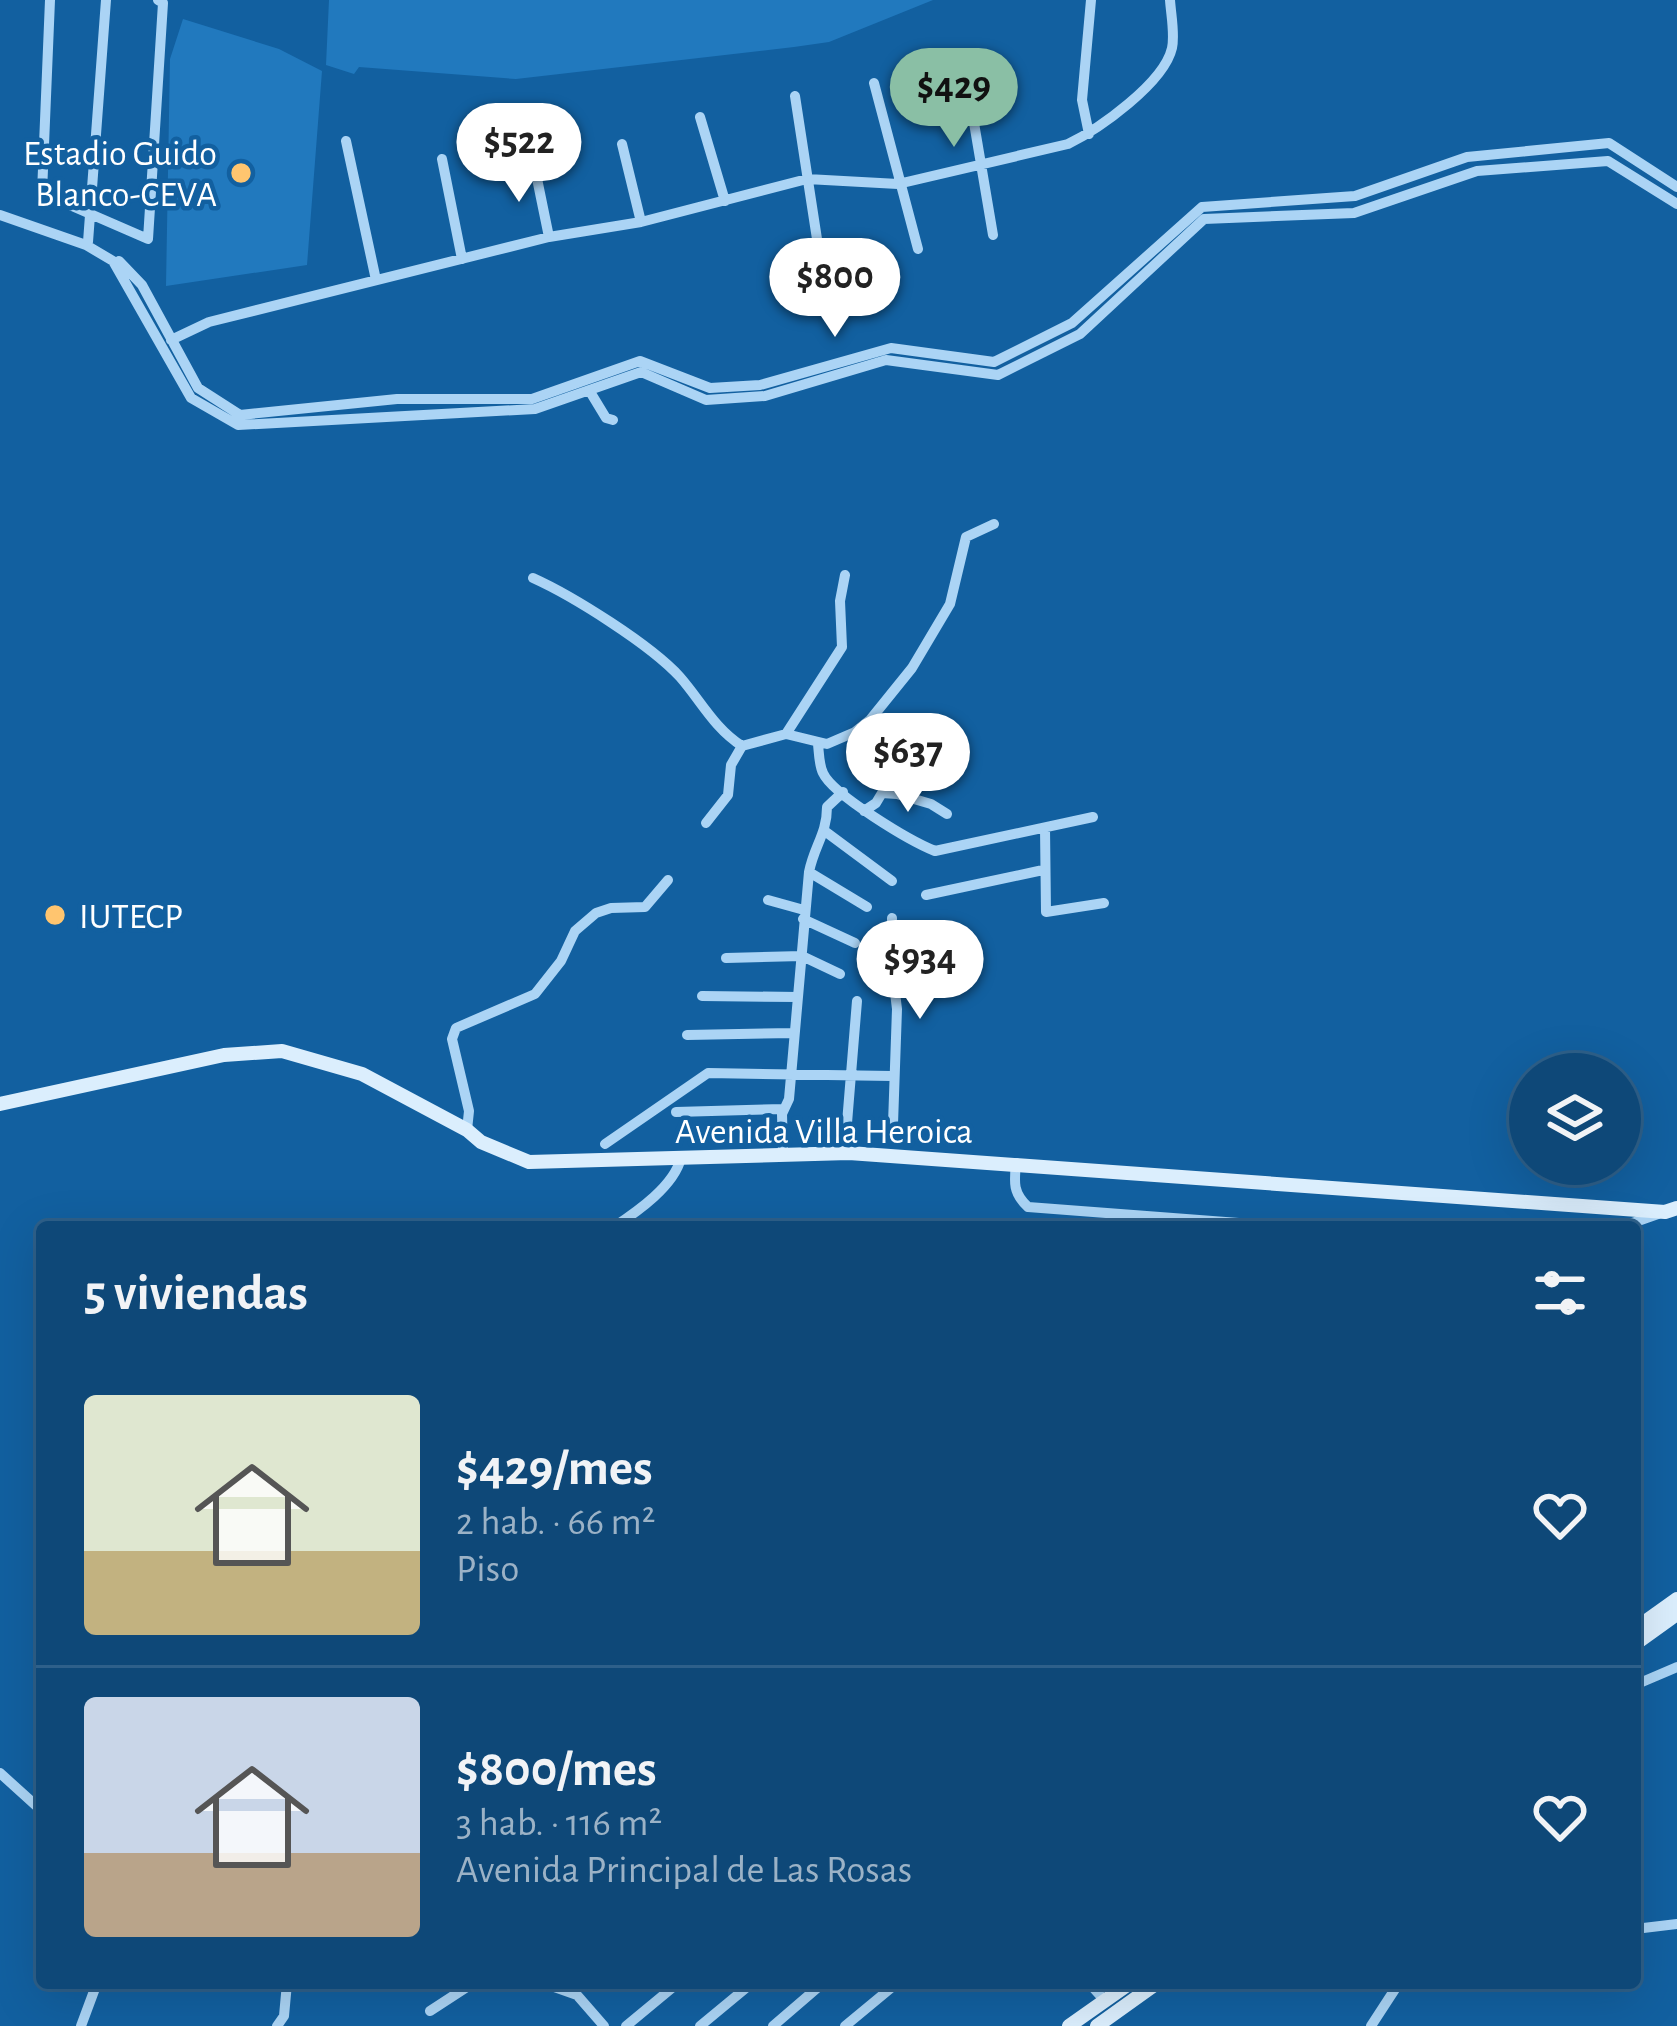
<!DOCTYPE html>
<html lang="es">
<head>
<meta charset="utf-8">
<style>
	:root { --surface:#0e4878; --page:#174f7d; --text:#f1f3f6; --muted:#9bb2c6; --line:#2e608a; --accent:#8abfa5 }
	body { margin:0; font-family:"Alegreya Sans",sans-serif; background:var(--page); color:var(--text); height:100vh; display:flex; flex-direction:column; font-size:45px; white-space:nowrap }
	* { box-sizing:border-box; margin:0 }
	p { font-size:39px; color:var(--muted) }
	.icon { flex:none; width:66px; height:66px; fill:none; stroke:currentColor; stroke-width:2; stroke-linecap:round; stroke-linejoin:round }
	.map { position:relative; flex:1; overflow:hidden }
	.sheet { position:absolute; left:36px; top:1221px; width:1605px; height:768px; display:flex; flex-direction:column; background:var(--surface); border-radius:12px; box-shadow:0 12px 48px #0002,0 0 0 3px var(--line) }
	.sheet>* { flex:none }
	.tools { position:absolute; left:1509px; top:1053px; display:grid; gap:24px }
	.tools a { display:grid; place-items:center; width:132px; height:132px; border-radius:50%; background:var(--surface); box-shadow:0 12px 48px #0002,0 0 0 3px var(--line); font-size:60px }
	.price { position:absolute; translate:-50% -102px; padding:0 27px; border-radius:42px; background:#fff; color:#222; font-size:39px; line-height:78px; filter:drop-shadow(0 3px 6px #0008) }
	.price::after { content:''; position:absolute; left:50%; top:72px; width:36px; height:27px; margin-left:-18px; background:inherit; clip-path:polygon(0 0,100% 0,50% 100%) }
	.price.selected { background:var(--accent); color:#111 }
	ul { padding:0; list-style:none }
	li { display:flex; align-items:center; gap:36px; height:300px; padding:0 48px }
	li+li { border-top:3px solid var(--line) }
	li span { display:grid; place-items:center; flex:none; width:336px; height:240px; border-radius:12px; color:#555 }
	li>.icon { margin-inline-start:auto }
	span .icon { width:144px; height:144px; fill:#fffc; stroke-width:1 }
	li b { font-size:51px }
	h2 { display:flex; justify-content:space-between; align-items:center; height:144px; padding:0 48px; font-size:51px }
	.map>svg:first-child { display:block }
	.green { fill:#2179be }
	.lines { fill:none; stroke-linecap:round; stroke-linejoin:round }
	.minor { stroke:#abd4f5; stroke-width:10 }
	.secondary { stroke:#dbeefd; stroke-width:14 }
	.poi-dot { fill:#ffc56f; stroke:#1260a0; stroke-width:4.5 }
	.labels { text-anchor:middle; stroke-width:9; stroke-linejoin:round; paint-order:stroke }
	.poi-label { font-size:36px; fill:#fff; stroke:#1260a0; text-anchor:end }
	.street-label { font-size:36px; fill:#fff; stroke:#1260a0 }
</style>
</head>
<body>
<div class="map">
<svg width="1677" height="2026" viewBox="0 0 1677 2026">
	<rect width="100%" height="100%" fill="#1260a0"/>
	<path class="green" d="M329,0H933L829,42L794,47L516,79L359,67L354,74L326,65Z
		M183,19L279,49L322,71L307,265L166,286L170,59Z"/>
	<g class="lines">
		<path class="minor" d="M50,0L42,193L148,239L163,3L158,0
			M963,58L993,235
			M874,83L918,249
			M795,96L817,239
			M700,117L725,201
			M1089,134L1082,100L1091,0
			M346,141L376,280
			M622,144L641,222
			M442,159L462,259
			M534,164L549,237
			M0,215L86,245L113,261L191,398L238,425L535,409L641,372L706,400L765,396L886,360L998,375L1080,334L1204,219L1354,213L1477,171L1608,161L1677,204
			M88,242L106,0
			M119,261L142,285L198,388L240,415L397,399H532L640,361L710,388L760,385L891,348L994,362L1072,323L1202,207L1355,196L1467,157L1609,143L1677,187
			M171,340L209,322L549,237L641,222L807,179L898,184L1068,144C1099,129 1164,83 1172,48C1175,34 1171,15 1170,0
			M589,390L606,418L613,420
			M533,578C573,596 651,645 680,677C701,701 714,728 742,746L786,734L827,744L855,732L870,720L912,668L950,604L966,537L994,524
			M786,734L842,647L840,601L845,575
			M818,744C819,753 819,765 823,773C833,795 910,841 935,851L1093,817
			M897,794L931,804L947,814
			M864,811L876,803L882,793L897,794L885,786C888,766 904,762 922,763
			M706,823L728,795L731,765L742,746
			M1045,828L1046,912L1104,903
			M826,832L892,881
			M809,872L867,907
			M926,895L1043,870
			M768,900L804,910
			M892,918L891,960L897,1009L893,1124
			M803,919L855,943
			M726,958L802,956L840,974
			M702,996L798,997
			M687,1035L794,1033
			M676,1112L784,1109
			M847,1123L857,1001
			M467,1130L469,1111L452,1039L456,1028L535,994L561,961L575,931L596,913L611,908L645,907L668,880
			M605,1144L708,1073L892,1076
			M783,1153L782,1114L789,1099L809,872C814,846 827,834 827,807L843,792
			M1016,1163C1014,1183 1013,1193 1028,1207L1290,1227
			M614,1227C638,1211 674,1186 681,1158
			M1621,1227L1658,1214
			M1635,1685L1677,1667
			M0,1773L42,1811
			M1635,1929L1677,1924
			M543,1983L577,1995L604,2026
			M1089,1983L1105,2001
			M430,2011L473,1983
			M81,2026L97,1983
			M277,2026L284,2016L287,1983
			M626,2026L678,1983
			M700,2026L752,1983
			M773,2026L823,1983
			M845,2026L897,1983
			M1371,2026L1399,1983"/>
		<path class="secondary" d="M0,1104L224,1055L282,1051L362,1074L467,1130L481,1142L529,1162L849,1153L1665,1212L1677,1208
			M1635,1629L1677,1599
			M1635,1644L1677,1614
			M1069,2026L1130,1983
			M1097,2026L1157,1983"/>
	</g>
	<g class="poi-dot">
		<circle cx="241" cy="173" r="12"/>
		<circle cx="55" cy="915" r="12"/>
	</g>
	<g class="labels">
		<g class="poi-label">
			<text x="217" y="165">Estadio Guido<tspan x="217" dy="41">Blanco-CEVA</tspan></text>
			<text x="79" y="928" text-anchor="start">IUTECP</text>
		</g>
		<g class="street-label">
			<text x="824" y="1143">Avenida Villa Heroica</text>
		</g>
	</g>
</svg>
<div class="tools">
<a><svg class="icon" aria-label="layers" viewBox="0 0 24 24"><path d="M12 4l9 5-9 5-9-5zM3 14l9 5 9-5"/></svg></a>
</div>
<b class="price selected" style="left:954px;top:150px">$429</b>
<b class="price" style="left:519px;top:205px">$522</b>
<b class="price" style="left:835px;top:340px">$800</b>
<b class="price" style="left:908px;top:815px">$637</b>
<b class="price" style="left:920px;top:1022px">$934</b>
<section class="sheet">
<h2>5 viviendas<svg class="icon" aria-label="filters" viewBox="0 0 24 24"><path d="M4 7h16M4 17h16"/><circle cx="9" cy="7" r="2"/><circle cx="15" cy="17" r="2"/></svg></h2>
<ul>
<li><span style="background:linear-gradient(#dfe7d0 65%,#c2b280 0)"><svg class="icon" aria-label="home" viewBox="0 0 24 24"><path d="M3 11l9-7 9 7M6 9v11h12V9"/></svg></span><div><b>$429/mes</b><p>2 hab. · 66 m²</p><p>Piso</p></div><svg class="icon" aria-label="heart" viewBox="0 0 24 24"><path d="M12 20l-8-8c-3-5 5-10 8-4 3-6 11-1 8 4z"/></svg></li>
<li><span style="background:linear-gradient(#c9d6e8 65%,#b9a48a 0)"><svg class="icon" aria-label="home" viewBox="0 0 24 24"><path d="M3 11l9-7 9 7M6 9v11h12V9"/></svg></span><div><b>$800/mes</b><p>3 hab. · 116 m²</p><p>Avenida Principal de Las Rosas</p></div><svg class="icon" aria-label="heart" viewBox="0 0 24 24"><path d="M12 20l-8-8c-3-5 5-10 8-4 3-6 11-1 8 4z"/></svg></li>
</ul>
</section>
</div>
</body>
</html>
